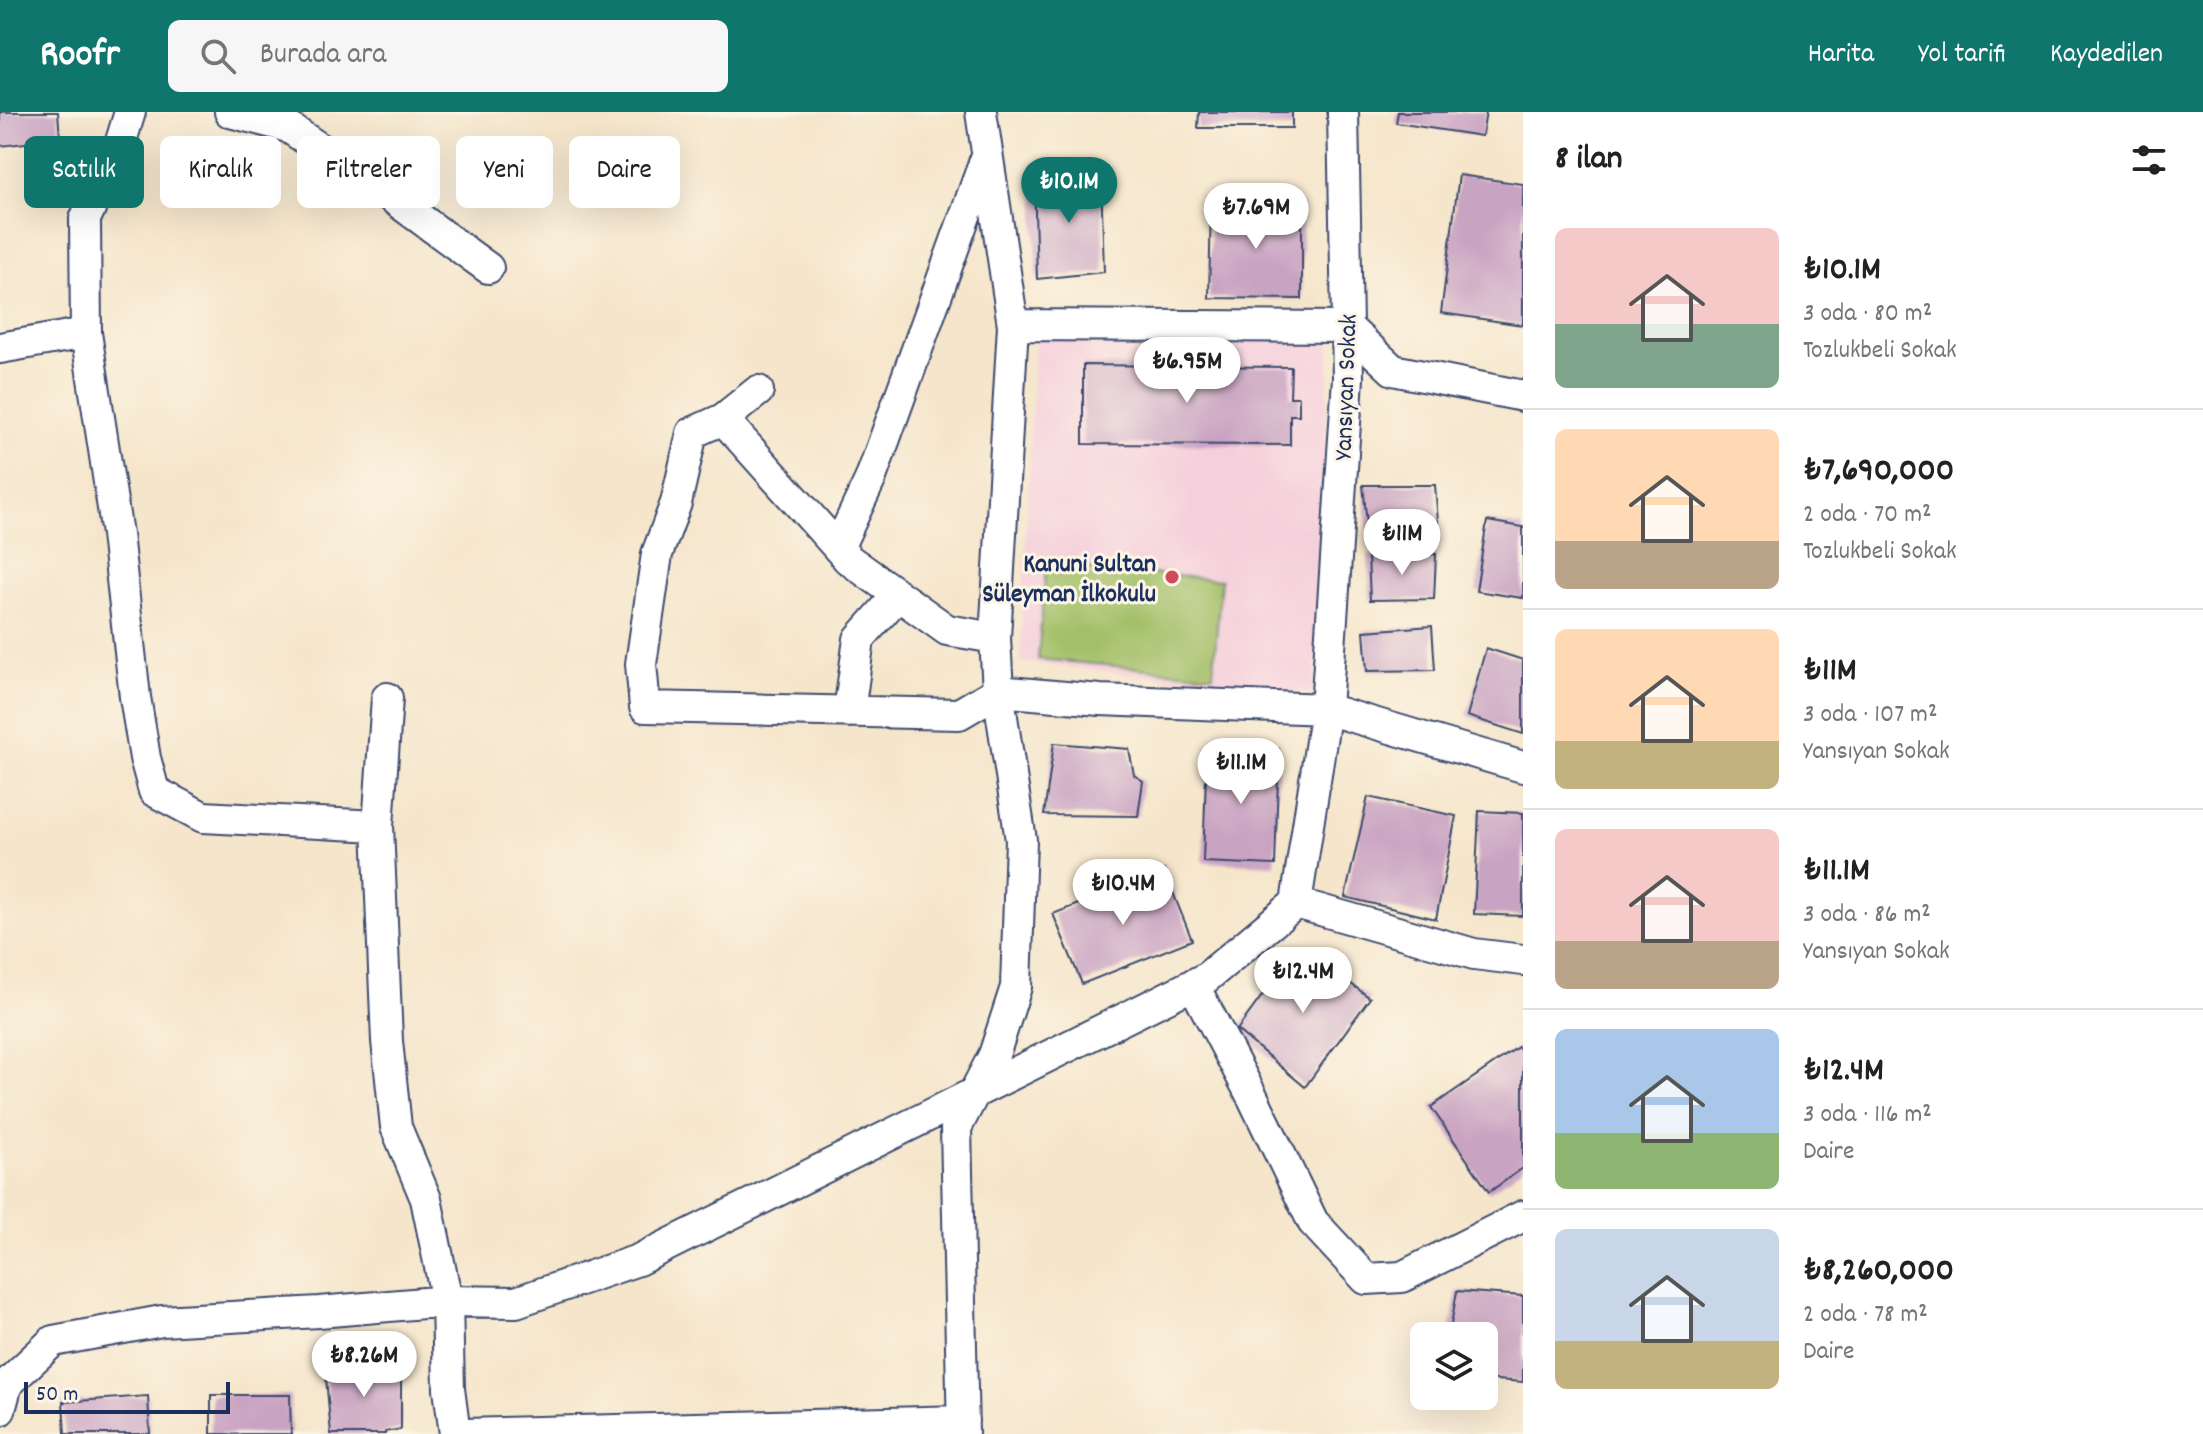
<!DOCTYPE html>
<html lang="tr">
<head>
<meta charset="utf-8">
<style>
	:root { --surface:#fff; --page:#f6f6f6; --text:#222; --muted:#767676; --line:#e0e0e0; --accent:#0f766e }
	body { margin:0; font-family:Dekko,sans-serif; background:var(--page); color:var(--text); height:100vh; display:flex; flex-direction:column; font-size:30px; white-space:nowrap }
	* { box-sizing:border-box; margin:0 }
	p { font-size:26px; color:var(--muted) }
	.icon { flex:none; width:44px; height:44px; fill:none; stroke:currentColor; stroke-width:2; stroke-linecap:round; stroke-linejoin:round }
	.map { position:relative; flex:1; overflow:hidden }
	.details { display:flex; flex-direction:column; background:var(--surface); width:680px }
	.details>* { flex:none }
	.guide { position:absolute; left:24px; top:24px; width:760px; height:72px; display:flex; gap:16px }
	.fabs { position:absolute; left:1410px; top:1210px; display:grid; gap:16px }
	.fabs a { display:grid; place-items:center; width:88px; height:88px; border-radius:12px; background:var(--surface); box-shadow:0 8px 32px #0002; font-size:40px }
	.scale { position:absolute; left:24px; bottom:20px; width:206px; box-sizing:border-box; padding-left:8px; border:4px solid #1b2f5e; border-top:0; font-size:22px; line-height:28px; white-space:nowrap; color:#1b2f5e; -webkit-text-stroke:6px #fcf5e5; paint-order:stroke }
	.price { position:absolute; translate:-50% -68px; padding:0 18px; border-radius:28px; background:#fff; color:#222; font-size:26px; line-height:52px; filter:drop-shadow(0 2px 4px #0008) }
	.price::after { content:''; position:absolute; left:50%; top:48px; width:24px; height:18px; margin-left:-12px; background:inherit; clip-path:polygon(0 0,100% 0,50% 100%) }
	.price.selected { background:var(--accent); color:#fff }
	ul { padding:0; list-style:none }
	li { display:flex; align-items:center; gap:24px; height:200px; padding:0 32px }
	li+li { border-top:2px solid var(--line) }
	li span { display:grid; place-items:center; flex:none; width:224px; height:160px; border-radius:12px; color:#555 }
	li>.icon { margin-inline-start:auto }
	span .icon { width:96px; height:96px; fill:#fffc; stroke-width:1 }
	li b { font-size:34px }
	h2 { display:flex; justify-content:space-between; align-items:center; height:96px; padding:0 32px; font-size:34px }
	.chip { padding:0 28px; border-radius:12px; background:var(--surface); box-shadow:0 8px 32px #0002; font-size:28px; line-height:72px }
	.chip.selected { background:var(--accent); color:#fff }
	header { display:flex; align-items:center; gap:48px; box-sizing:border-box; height:112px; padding:0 40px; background:var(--accent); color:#fff }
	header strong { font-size:38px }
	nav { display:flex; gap:44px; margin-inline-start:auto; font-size:28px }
	.search { width:560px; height:72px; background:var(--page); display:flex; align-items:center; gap:20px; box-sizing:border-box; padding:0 28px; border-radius:12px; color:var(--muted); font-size:30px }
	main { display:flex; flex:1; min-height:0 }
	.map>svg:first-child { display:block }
	.built { fill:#f5cfdb }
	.green { fill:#a3bf67; stroke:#5f7762; stroke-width:2 }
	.building { fill:#c9a3c2 }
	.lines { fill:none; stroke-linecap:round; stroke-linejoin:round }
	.minor-casing { stroke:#3c4a6e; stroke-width:34 }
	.minor { stroke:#fff; stroke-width:30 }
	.poi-dot { fill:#d1495b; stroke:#fcf5e5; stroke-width:3 }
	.labels { text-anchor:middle; stroke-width:6; stroke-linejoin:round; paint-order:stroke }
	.street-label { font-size:26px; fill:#1b2f5e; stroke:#fcf5e5 }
	.poi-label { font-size:26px; font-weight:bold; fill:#1b2f5e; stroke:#fcf5e5; text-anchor:end }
</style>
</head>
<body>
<header>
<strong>Roofr</strong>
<div class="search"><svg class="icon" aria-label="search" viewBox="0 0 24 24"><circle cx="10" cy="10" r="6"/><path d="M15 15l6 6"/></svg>Burada ara</div>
<nav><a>Harita</a><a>Yol tarifi</a><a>Kaydedilen</a></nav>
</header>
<main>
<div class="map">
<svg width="1523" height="1322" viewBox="0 0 1523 1322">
	<rect width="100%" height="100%" fill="#fcf5e5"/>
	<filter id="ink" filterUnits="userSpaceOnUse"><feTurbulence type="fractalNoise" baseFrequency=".0125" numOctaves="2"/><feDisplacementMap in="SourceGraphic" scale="16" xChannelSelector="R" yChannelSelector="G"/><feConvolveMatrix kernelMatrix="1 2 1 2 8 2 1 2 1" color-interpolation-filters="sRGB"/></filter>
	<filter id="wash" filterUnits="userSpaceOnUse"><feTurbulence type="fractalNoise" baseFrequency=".006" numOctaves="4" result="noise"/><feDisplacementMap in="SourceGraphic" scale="32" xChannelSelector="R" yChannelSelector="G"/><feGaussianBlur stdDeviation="1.8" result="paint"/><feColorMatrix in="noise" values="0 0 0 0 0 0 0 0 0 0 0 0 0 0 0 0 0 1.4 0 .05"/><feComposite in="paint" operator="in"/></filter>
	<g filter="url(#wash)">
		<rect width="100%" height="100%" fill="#f5e5ca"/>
		<path class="built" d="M1035,226L1330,229L1314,582L1020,550Z"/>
		<path class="green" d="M1046,452L1221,468L1213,563L1038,547Z"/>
		<g id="blocks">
			<path class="building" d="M0,0H58L60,27L0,34Z
				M1199,0H1292V16H1198Z
				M1398,0H1486L1482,24L1396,11Z
				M1101,62L1104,160L1037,167L1034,64Z
				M1459,63L1523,72V213L1441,201Z
				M1211,91L1302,92V187L1209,186Z
				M1083,253L1291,255L1290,285H1299V303H1290V333L1083,332Z
				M1363,373H1435L1439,422H1368Z
				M1487,409L1523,415V486L1476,479Z
				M1436,442L1434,487L1370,488L1368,443Z
				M1432,514L1435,558L1367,559L1364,519Z
				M1486,536L1523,548V622L1467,604Z
				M1054,631L1129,637L1134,663L1143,669L1138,704L1044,703Z
				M1207,634L1279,637L1275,753L1203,750Z
				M1368,685L1456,704L1436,807L1345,785Z
				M1479,699L1523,701V804L1474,802Z
				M1164,758L1192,828L1082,872L1053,802Z
				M1299,833L1370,886L1305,975L1237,918Z
				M1518,935L1523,943V1056L1489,1080L1431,995Z
				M1457,1179L1523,1184V1270L1484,1267V1224H1449Z
				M401,1252V1317L385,1320V1322H331L325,1254Z
				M211,1283H290L291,1322H211Z
				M148,1284L150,1322H65L63,1290Z"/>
		</g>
	</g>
	<g filter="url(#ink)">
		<use href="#blocks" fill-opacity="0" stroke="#3c4a6e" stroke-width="2"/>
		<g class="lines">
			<defs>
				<path id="minor" d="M130,0L118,39L85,107L86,221L117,422L135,585L145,646L154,679L203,705L378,714L387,586
					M230,0L288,15L384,80L488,156
					M1013,213L1347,215L1393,258L1523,284
					M0,236L86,221
					M758,279L723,307L692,321L676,391L657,442L641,552L645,595L959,602L998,579L1100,588L1326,597L1523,655
					M723,307L848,447L947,518L995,526
					M838,436L870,368L984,51
					M849,600L859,527L898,483
					M378,714L387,929L396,1015L426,1087L447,1189L449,1277L455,1322
					M1296,791L1474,842L1523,848
					M1193,872L1253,986L1313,1110L1366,1167L1402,1165L1523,1104
					M0,1298L7,1272L53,1229L162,1209L319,1200L447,1189L516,1190L638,1148L1206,866L1296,791L1326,597L1348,266L1343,0
					M465,1322L963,1309
					M963,1322L956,1016L994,943L1016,875L1021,728L998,579L995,526L1013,213L981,0"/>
			</defs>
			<use href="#minor" class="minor-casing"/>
			<use href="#minor" class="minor"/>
		</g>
	</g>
	<circle class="poi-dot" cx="1172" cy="465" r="8"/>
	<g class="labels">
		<g class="street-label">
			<text transform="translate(1344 275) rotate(-88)" y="9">Yansıyan Sokak</text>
		</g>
		<g class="poi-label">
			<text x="1156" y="459">Kanuni Sultan<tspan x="1156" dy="30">Süleyman İlkokulu</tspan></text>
		</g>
	</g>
</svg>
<div class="fabs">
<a><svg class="icon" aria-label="layers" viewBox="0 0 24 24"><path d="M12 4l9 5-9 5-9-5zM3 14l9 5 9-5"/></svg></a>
</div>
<div class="scale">50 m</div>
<b class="price selected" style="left:1069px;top:113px">₺10.1M</b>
<b class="price" style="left:1256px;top:139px">₺7.69M</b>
<b class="price" style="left:1187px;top:293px">₺6.95M</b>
<b class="price" style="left:1402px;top:465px">₺11M</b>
<b class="price" style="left:1241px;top:694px">₺11.1M</b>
<b class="price" style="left:1123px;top:815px">₺10.4M</b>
<b class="price" style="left:1303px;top:903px">₺12.4M</b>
<b class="price" style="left:364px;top:1287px">₺8.26M</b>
<div class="guide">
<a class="chip selected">Satılık</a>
<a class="chip">Kiralık</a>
<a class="chip">Filtreler</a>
<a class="chip">Yeni</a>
<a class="chip">Daire</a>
</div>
</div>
<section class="details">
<h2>8 ilan<svg class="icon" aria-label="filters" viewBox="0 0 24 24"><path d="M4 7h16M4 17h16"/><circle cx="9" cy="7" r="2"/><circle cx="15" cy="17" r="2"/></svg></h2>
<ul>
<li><span style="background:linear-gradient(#f6c9c9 60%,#7fa58c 0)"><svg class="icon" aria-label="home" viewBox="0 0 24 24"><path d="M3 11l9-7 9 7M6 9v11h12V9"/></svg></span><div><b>₺10.1M</b><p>3 oda · 80 m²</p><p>Tozlukbeli Sokak</p></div></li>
<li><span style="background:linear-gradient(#ffd9b3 70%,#b9a48a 0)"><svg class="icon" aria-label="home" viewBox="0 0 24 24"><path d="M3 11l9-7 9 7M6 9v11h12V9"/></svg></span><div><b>₺7,690,000</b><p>2 oda · 70 m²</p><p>Tozlukbeli Sokak</p></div></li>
<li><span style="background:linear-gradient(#ffd9b3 70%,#c2b280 0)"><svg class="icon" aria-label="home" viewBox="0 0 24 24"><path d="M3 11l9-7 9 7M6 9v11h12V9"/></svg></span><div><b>₺11M</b><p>3 oda · 107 m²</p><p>Yansıyan Sokak</p></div></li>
<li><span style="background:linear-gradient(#f6c9c9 70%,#b9a48a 0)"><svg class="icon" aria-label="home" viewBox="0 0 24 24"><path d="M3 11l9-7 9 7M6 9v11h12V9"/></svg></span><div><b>₺11.1M</b><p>3 oda · 86 m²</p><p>Yansıyan Sokak</p></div></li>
<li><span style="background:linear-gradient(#a9c7e8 65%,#8fb573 0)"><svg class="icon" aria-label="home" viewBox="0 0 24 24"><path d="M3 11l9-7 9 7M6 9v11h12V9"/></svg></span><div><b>₺12.4M</b><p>3 oda · 116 m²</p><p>Daire</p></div></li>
<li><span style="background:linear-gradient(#c9d6e8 70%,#c2b280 0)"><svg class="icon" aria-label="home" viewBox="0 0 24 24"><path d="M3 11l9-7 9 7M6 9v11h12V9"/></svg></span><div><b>₺8,260,000</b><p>2 oda · 78 m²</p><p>Daire</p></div></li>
</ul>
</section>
</main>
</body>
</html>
